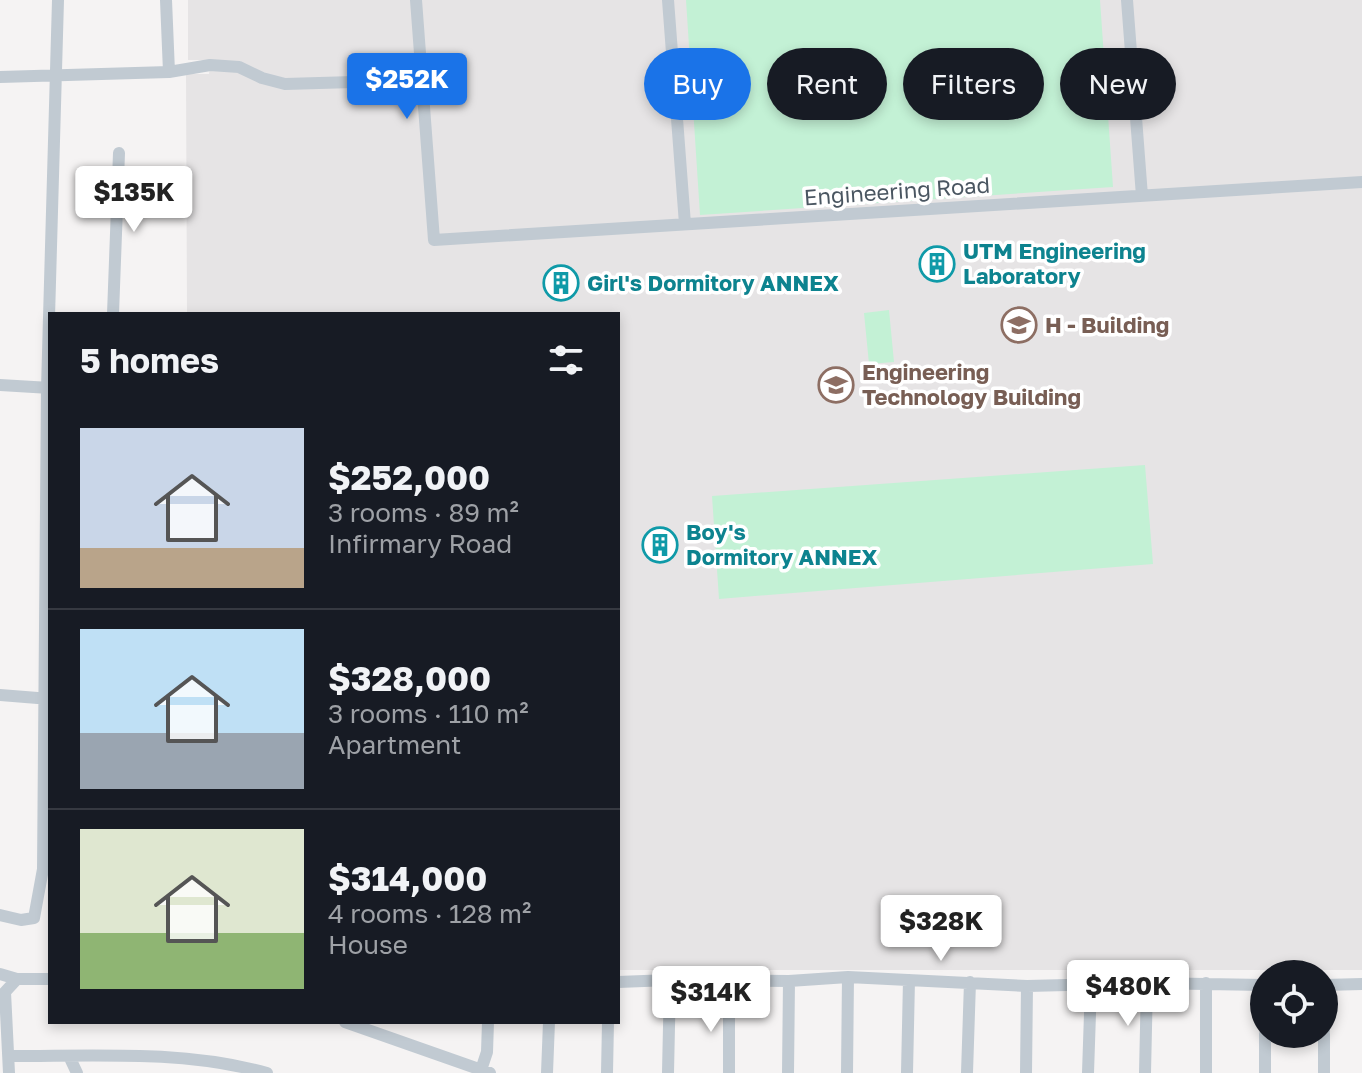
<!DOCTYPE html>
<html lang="en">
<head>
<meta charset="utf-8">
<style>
	:root { --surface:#171b24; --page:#242831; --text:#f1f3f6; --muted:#9ea1a6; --line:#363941; --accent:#1a73e8 }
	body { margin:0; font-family:"Golos Text",sans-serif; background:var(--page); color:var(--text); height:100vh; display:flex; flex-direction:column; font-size:30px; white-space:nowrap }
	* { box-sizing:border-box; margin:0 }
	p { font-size:26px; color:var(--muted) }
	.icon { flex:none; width:44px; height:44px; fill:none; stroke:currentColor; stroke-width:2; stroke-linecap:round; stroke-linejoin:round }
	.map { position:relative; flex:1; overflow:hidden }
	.sheet { position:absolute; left:48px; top:312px; width:572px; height:712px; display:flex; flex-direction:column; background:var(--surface); border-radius:0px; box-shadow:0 4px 12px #0003 }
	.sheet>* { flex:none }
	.guide { position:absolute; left:644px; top:48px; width:598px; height:72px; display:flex; gap:16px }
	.controls { position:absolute; left:1250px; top:960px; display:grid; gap:16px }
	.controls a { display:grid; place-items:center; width:88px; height:88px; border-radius:50%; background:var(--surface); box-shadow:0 4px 12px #0003; font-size:40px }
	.price { position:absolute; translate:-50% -68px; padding:0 18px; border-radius:8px; background:#fff; color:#222; font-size:26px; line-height:52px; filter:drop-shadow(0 2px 4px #0008) }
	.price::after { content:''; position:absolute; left:50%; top:48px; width:24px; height:18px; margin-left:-12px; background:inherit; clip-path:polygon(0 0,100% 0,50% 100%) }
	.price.on { background:var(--accent); color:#fff }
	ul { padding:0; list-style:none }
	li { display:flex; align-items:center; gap:24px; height:200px; padding:0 32px }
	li+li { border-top:2px solid var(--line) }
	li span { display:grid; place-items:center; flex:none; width:224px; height:160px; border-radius:0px; color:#555 }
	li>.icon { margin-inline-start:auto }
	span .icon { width:96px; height:96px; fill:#fffc; stroke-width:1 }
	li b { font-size:34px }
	h2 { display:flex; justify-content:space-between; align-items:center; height:96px; padding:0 32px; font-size:34px }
	.tag { padding:0 28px; border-radius:36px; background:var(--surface); box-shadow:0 4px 12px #0003; font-size:28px; line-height:72px }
	.tag.on { background:var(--accent); color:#fff }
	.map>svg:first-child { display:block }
	.education { fill:#e6e4e5 }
	.green { fill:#c3f1d5 }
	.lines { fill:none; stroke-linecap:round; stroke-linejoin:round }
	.street { stroke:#c1cad2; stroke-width:12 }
	.labels { text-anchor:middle; stroke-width:7; stroke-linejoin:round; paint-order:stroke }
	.street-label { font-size:22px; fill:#4a5661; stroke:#fff }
	.culture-label { font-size:22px; font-weight:bold; fill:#0d838f; stroke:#fff; text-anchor:start }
	.education-label { font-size:22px; font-weight:bold; fill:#785e54; stroke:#fff; text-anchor:start }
</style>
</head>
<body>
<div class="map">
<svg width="1362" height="1073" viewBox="0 0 1362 1073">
	<rect width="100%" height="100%" fill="#f5f3f3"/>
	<path class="education" d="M188,0H1362V970H618V314H187L186,74H209L210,65V60H188Z"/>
	<path class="green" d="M686,0H1100L1113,187L700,215Z
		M889,310L894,362L869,364L864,313Z
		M1145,465L1153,564L719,599L712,496Z"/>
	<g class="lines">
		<path class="street" d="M166,0L169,72
			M416,0L434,240L1362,182
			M668,0L685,224
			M1127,0L1142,196
			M0,77L169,72L210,65L239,67L262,78L285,84L422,80
			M113,314L119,153
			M0,385L50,388
			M0,695L50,699
			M0,915L21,920L34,918L43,869L47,388L58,0
			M0,974L17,979H50
			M618,982L670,980L789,981L848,977L1027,986L1147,983L1264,985
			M1324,985L1362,984
			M345,1022L490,1073
			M1324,1031L1325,985
			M9,1056C96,1056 183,1050 267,1073
			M69,1056L77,1073
			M9,1073L5,992L17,979
			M480,1073L487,1052L488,1022
			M547,1073L549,1022
			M607,1073L608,1022
			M668,1073L670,980
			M729,1073V994L738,981
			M788,1073L789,981
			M847,1073L848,977
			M907,1073L909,980
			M967,1073L970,982
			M1026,1073L1027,986
			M1088,1073L1091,984
			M1145,1073L1147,983
			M1206,1073V983
			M1265,1073V1034
			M1324,1073V1034"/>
	</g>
	<defs>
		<symbol id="building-ring" viewBox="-11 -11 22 22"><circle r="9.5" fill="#fff" stroke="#0f9aa8" stroke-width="1.5"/><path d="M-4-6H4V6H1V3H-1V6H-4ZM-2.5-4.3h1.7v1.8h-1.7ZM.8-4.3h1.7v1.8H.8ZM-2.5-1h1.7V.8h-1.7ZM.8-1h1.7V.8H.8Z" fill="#0f9aa8"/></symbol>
		<symbol id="university-ring" viewBox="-11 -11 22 22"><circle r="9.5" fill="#fff" stroke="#8d6e63" stroke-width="1.5"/><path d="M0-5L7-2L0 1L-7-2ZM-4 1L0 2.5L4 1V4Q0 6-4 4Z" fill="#8d6e63"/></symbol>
	</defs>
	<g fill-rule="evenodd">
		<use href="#building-ring" x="917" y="244" width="40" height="40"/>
		<use href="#building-ring" x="541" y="263" width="40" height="40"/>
		<use href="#university-ring" x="999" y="305" width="40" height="40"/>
		<use href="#university-ring" x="816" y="365" width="40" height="40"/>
		<use href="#building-ring" x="640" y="525" width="40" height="40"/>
	</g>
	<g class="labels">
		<g class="street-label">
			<text transform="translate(897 191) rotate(-4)" y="8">Engineering Road</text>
		</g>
		<g class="culture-label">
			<text x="963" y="259">UTM Engineering<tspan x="963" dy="25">Laboratory</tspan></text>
			<text x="587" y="291">Girl's Dormitory ANNEX</text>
			<text x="686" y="540">Boy's<tspan x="686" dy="25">Dormitory ANNEX</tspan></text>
		</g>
		<g class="education-label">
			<text x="1045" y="333">H - Building</text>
			<text x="862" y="380">Engineering<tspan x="862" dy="25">Technology Building</tspan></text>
		</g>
	</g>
</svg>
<div class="controls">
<a><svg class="icon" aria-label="locate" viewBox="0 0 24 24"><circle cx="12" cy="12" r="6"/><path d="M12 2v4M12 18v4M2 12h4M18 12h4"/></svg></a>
</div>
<b class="price on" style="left:407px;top:121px">$252K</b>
<b class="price" style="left:134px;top:234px">$135K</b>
<b class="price" style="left:941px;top:963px">$328K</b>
<b class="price" style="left:1128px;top:1028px">$480K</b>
<b class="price" style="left:711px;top:1034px">$314K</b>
<div class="guide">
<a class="tag on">Buy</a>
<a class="tag">Rent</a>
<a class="tag">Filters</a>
<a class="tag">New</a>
</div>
<section class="sheet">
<h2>5 homes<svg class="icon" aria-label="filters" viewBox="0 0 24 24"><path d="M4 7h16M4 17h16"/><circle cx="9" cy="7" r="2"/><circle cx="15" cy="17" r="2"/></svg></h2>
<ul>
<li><span style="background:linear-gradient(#c9d6e8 75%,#b9a48a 0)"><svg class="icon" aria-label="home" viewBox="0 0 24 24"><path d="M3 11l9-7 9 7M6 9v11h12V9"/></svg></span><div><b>$252,000</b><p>3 rooms · 89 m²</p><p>Infirmary Road</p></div></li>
<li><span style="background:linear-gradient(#bfe0f5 65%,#9aa5b1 0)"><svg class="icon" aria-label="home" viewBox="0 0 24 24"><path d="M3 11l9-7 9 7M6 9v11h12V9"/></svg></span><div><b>$328,000</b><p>3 rooms · 110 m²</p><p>Apartment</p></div></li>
<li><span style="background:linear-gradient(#dfe7d0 65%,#8fb573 0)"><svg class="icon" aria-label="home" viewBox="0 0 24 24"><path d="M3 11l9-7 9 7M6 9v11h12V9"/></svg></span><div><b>$314,000</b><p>4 rooms · 128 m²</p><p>House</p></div></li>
</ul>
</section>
</div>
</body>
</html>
